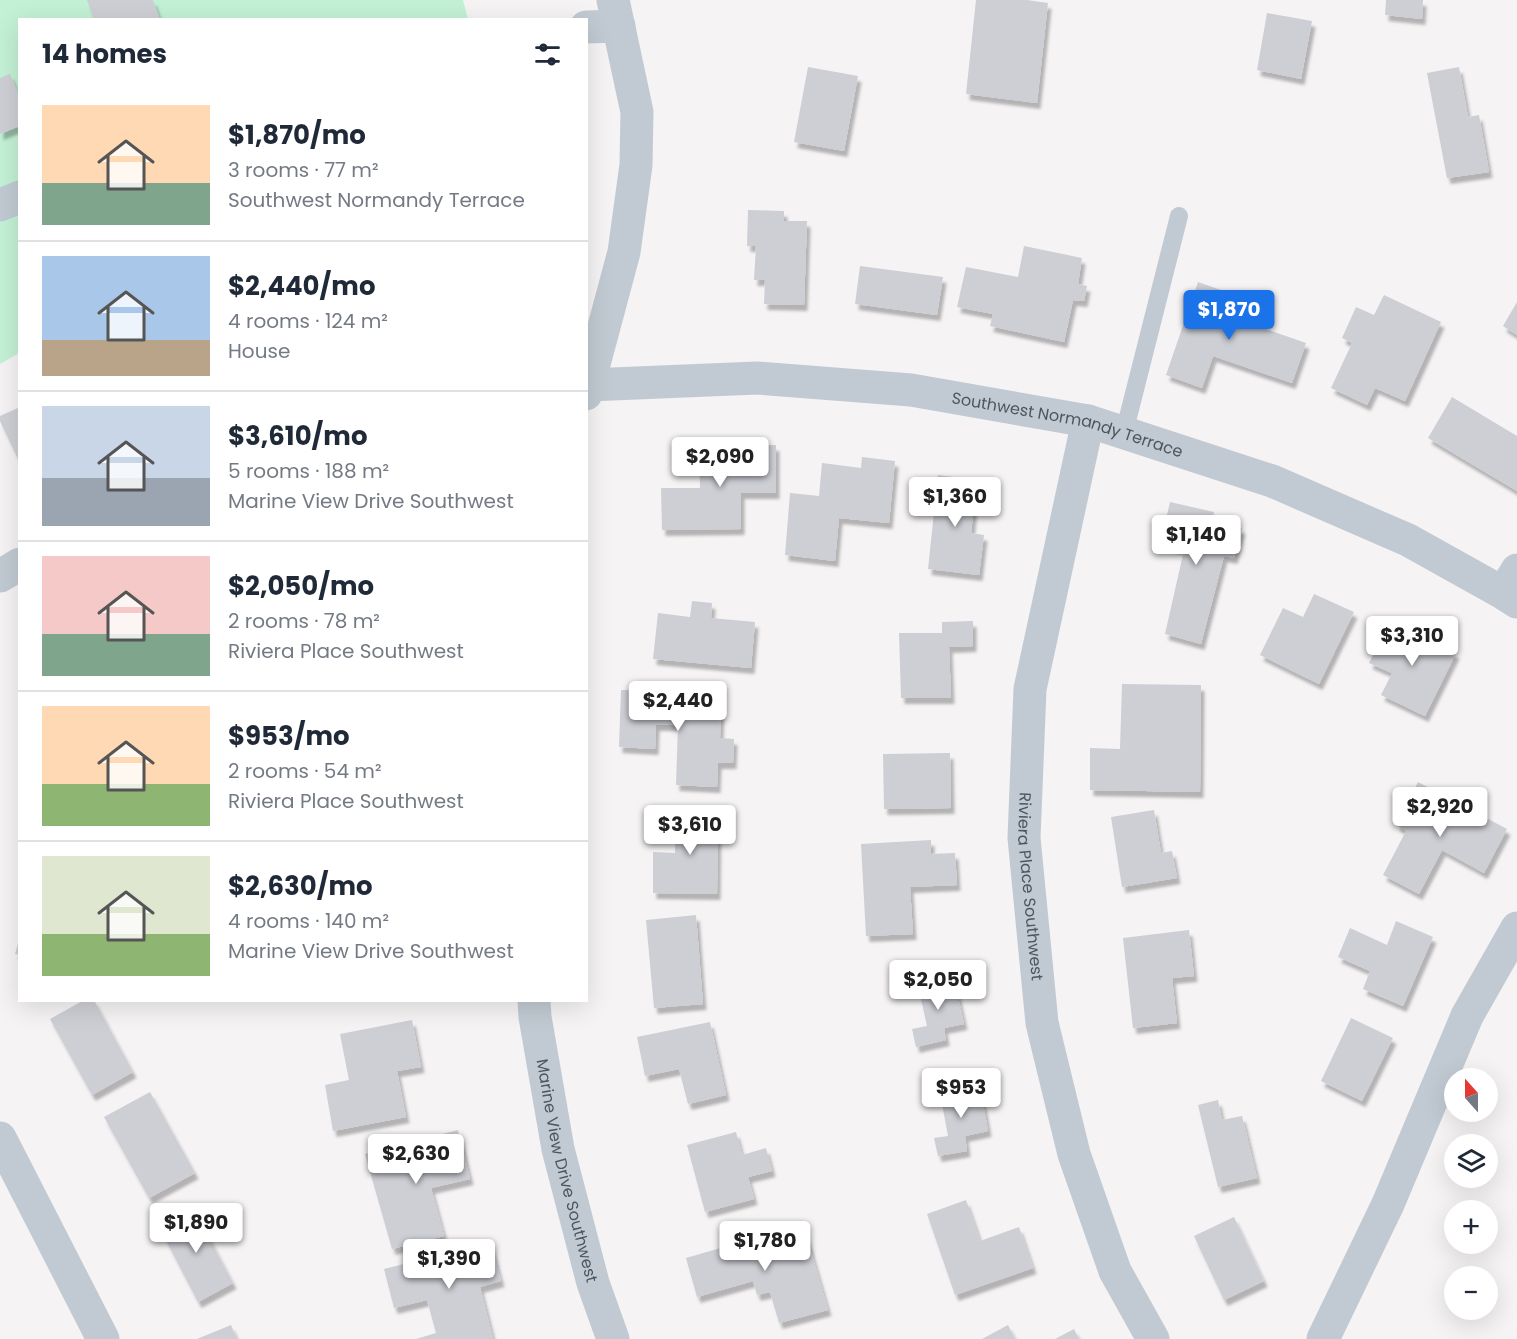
<!DOCTYPE html>
<html lang="en">
<head>
<meta charset="utf-8">
<style>
	:root { --surface:#fff; --page:#f6f6f7; --text:#1f2937; --muted:#747a83; --line:#e0e1e3; --accent:#1a73e8 }
	body { margin:0; font-family:Poppins,sans-serif; background:var(--page); color:var(--text); height:100vh; display:flex; flex-direction:column; font-size:22px; white-space:nowrap }
	* { box-sizing:border-box; margin:0 }
	p { font-size:20px; color:var(--muted) }
	.icon { flex:none; width:33px; height:33px; fill:none; stroke:currentColor; stroke-width:2; stroke-linecap:round; stroke-linejoin:round }
	.map { position:relative; flex:1; overflow:hidden }
	.sheet { position:absolute; left:18px; top:18px; width:570px; height:984px; display:flex; flex-direction:column; background:var(--surface); border-radius:0px; box-shadow:0 6px 24px #0002 }
	.sheet>* { flex:none }
	.needle { width:39px; rotate:339deg }
	.fabs { position:absolute; left:1444px; top:1068px; display:grid; gap:12px }
	.fabs a { display:grid; place-items:center; width:54px; height:54px; border-radius:50%; background:var(--surface); box-shadow:0 6px 24px #0002; font-size:30px }
	.price { position:absolute; translate:-50% -51px; padding:0 14px; border-radius:6px; background:#fff; color:#222; font-size:20px; line-height:39px; filter:drop-shadow(0 2px 3px #0008) }
	.price::after { content:''; position:absolute; left:50%; top:36px; width:18px; height:14px; margin-left:-9px; background:inherit; clip-path:polygon(0 0,100% 0,50% 100%) }
	.price.selected { background:var(--accent); color:#fff }
	ul { padding:0; list-style:none }
	li { display:flex; align-items:center; gap:18px; height:150px; padding:0 24px }
	li+li { border-top:2px solid var(--line) }
	li span { display:grid; place-items:center; flex:none; width:168px; height:120px; border-radius:0px; color:#555 }
	li>.icon { margin-inline-start:auto }
	span .icon { width:72px; height:72px; fill:#fffc; stroke-width:1 }
	li b { font-size:26px }
	h2 { display:flex; justify-content:space-between; align-items:center; height:72px; padding:0 24px; font-size:26px }
	.map>svg:first-child { display:block }
	.green { fill:#c3f1d5 }
	.building { fill:#cdcfd5; filter:url(#shadow) }
	.lines { fill:none; stroke-linecap:round; stroke-linejoin:round }
	.service { stroke:#c1cad2; stroke-width:18 }
	.minor { stroke:#c1cad2; stroke-width:33 }
	.tertiary { stroke:#c1cad2; stroke-width:33 }
	.labels { text-anchor:middle; stroke-width:4.5; stroke-linejoin:round; paint-order:stroke }
	.street-label { font-size:16px; fill:#4a5661; stroke:#fff }
</style>
</head>
<body>
<div class="map">
<svg width="1517" height="1339" viewBox="0 0 1517 1339">
	<defs>
		<filter id="shadow"><feDropShadow dx="3.5" dy="6" stdDeviation="1.5" flood-color="#0004"/></filter>
	</defs>
	<rect width="100%" height="100%" fill="#f5f3f3"/>
	<path class="green" d="M0,0H463L468,19L20,20L19,353L0,364Z"/>
	<path class="building" d="M87,0H153L160,20H94Z
		M976,0H1027L1048,3L1037,103L966,94Z
		M1386,0H1423L1422,19L1385,15Z
		M1267,13L1312,21L1301,79L1257,70Z
		M808,67L858,76L844,151L794,142Z
		M1459,67L1468,117L1479,115L1489,172L1447,178L1427,73Z
		M10,74L20,98V126L0,134V78Z
		M748,210L784,211V221H807L804,305L764,304L765,280H754L756,246H747Z
		M1024,246L1082,258L1078,284L1087,286L1084,301L1073,300L1064,342L990,326L993,314L957,307L966,267L1018,277Z
		M860,266L943,277L937,315L855,304Z
		M1198,282L1244,298L1237,319L1306,343L1292,383L1213,356L1202,388L1166,375Z
		M1384,295L1441,322L1405,401L1375,388L1367,405L1331,388L1352,343L1342,338L1356,307L1374,315Z
		M1517,302V335L1503,326Z
		M1452,397L1517,436V491L1428,438Z
		M20,407V463L0,421V416Z
		M699,445H776V493H741V529L662,530L661,488H700Z
		M862,457L895,461L889,523L839,518L835,561L785,555L790,493L819,496L822,463L861,468Z
		M938,475L977,480L971,533L984,535L979,575L928,569Z
		M1170,502L1214,512L1212,520L1242,528L1234,558L1224,556L1201,644L1165,634L1184,550L1160,544Z
		M1314,594L1354,612L1319,684L1260,655L1283,608L1303,617Z
		M692,601L712,603L711,618L755,622L751,668L653,659L658,613L690,617Z
		M973,621V646L949,647L951,698H901L899,633H942V622Z
		M1390,621L1456,653L1425,716L1381,695L1392,673L1369,663Z
		M1122,684L1201,685L1200,792L1090,790V748L1120,749Z
		M621,690L674,691V699L721,701L720,738L734,739L733,763H718L717,787L676,785L678,725H656L655,749L619,747Z
		M950,753L951,808L884,809L883,754Z
		M1418,782L1507,829L1484,873L1442,850L1419,894L1383,875L1406,831L1396,825Z
		M1154,810L1161,853L1172,851L1177,878L1122,887L1111,817Z
		M675,811H718L717,894L653,893V852L675,853Z
		M931,840V854L955,853L957,885L910,887L913,934L866,936L861,844Z
		M696,915L703,1004L654,1008L646,920Z
		M1396,921L1433,937L1403,1006L1363,989L1370,971L1338,957L1350,928L1387,945Z
		M1189,930L1194,976L1172,978L1177,1023L1133,1028L1123,938Z
		M19,940H20V955L15,954Z
		M954,978L964,1024L944,1028L946,1040L916,1047L912,1029L927,1026L918,985Z
		M84,1000H94L133,1072L92,1095L50,1019Z
		M1351,1018L1393,1038L1362,1101L1321,1081Z
		M412,1020L421,1067L397,1071L406,1117L333,1131L325,1085L349,1080L340,1034Z
		M710,1022L726,1095L688,1104L679,1069L645,1076L637,1037Z
		M980,1086L988,1131L965,1136L967,1151L938,1156L934,1138L948,1136L940,1093Z
		M150,1092L195,1173L149,1198L104,1117Z
		M1218,1100L1222,1120L1242,1116L1257,1178L1218,1187L1198,1105Z
		M458,1130L470,1179L431,1188L444,1236L392,1249L365,1154Z
		M736,1132L742,1155L766,1148L772,1171L748,1177L754,1199L705,1212L687,1145Z
		M966,1200L980,1241L1019,1227L1033,1268L955,1295L927,1214Z
		M193,1207L233,1283L198,1302L158,1225Z
		M1234,1217L1264,1281L1224,1300L1194,1236Z
		M803,1224L828,1310L779,1323L770,1292L757,1295L753,1281L697,1297L686,1258Z
		M490,1242L501,1281L480,1287L493,1339H416L436,1333L427,1300L394,1308L384,1269Z
		M231,1325L237,1339H197Z
		M1008,1325L1015,1339H982Z
		M1074,1329L1079,1339H1055Z"/>
	<g class="lines">
		<path class="service" d="M1124,433L1179,216"/>
		<g class="minor">
			<path d="M586,27L619,26"/>
			<path d="M0,205L20,197"/>
			<path id="s1" d="M1088,421L1030,689L1024,838L1042,1023L1074,1154L1115,1271L1153,1339"/>
			<path d="M0,576L20,564"/>
			<path d="M1503,593L1517,570"/>
			<path d="M0,1138L103,1339"/>
			<path d="M1323,1339L1388,1204L1467,1016L1517,928"/>
		</g>
		<g class="tertiary">
			<path id="s2" d="M588,385L757,378L911,390L1088,421L1272,481L1408,540L1503,593L1517,602"/>
			<path d="M586,394L624,252L636,165L637,112L613,0"/>
			<path id="s3" d="M534,1000L535,1017L558,1149L593,1283L613,1339"/>
		</g>
	</g>
	<g class="labels">
		<g class="street-label">
			<text dy="6" stroke="none"><textPath href="#s2" startOffset="484">Southwest Normandy Terrace</textPath></text>
			<text dy="6" stroke="none"><textPath href="#s1" startOffset="472">Riviera Place Southwest</textPath></text>
			<text dy="6" stroke="none"><textPath href="#s3" startOffset="174">Marine View Drive Southwest</textPath></text>
		</g>
	</g>
</svg>
<div class="fabs">
<a><svg class="needle" viewBox="-14 -14 28 28"><path d="M0-13l5 13h-10z" fill="#e53935"/><path d="M0 13l5-13h-10z" fill="#747a83"/></svg></a>
<a><svg class="icon" aria-label="layers" viewBox="0 0 24 24"><path d="M12 4l9 5-9 5-9-5zM3 14l9 5 9-5"/></svg></a>
<a>+</a>
<a>−</a>
</div>
<b class="price selected" style="left:1229px;top:341px">$1,870</b>
<b class="price" style="left:720px;top:488px">$2,090</b>
<b class="price" style="left:955px;top:528px">$1,360</b>
<b class="price" style="left:1196px;top:566px">$1,140</b>
<b class="price" style="left:1412px;top:667px">$3,310</b>
<b class="price" style="left:678px;top:732px">$2,440</b>
<b class="price" style="left:1440px;top:838px">$2,920</b>
<b class="price" style="left:690px;top:856px">$3,610</b>
<b class="price" style="left:938px;top:1011px">$2,050</b>
<b class="price" style="left:961px;top:1119px">$953</b>
<b class="price" style="left:416px;top:1185px">$2,630</b>
<b class="price" style="left:196px;top:1254px">$1,890</b>
<b class="price" style="left:765px;top:1272px">$1,780</b>
<b class="price" style="left:449px;top:1290px">$1,390</b>
<section class="sheet">
<h2>14 homes<svg class="icon" aria-label="filters" viewBox="0 0 24 24"><path d="M4 7h16M4 17h16"/><circle cx="9" cy="7" r="2"/><circle cx="15" cy="17" r="2"/></svg></h2>
<ul>
<li><span style="background:linear-gradient(#ffd9b3 65%,#7fa58c 0)"><svg class="icon" aria-label="home" viewBox="0 0 24 24"><path d="M3 11l9-7 9 7M6 9v11h12V9"/></svg></span><div><b>$1,870/mo</b><p>3 rooms · 77 m²</p><p>Southwest Normandy Terrace</p></div></li>
<li><span style="background:linear-gradient(#a9c7e8 70%,#b9a48a 0)"><svg class="icon" aria-label="home" viewBox="0 0 24 24"><path d="M3 11l9-7 9 7M6 9v11h12V9"/></svg></span><div><b>$2,440/mo</b><p>4 rooms · 124 m²</p><p>House</p></div></li>
<li><span style="background:linear-gradient(#c9d6e8 60%,#9aa5b1 0)"><svg class="icon" aria-label="home" viewBox="0 0 24 24"><path d="M3 11l9-7 9 7M6 9v11h12V9"/></svg></span><div><b>$3,610/mo</b><p>5 rooms · 188 m²</p><p>Marine View Drive Southwest</p></div></li>
<li><span style="background:linear-gradient(#f6c9c9 65%,#7fa58c 0)"><svg class="icon" aria-label="home" viewBox="0 0 24 24"><path d="M3 11l9-7 9 7M6 9v11h12V9"/></svg></span><div><b>$2,050/mo</b><p>2 rooms · 78 m²</p><p>Riviera Place Southwest</p></div></li>
<li><span style="background:linear-gradient(#ffd9b3 65%,#8fb573 0)"><svg class="icon" aria-label="home" viewBox="0 0 24 24"><path d="M3 11l9-7 9 7M6 9v11h12V9"/></svg></span><div><b>$953/mo</b><p>2 rooms · 54 m²</p><p>Riviera Place Southwest</p></div></li>
<li><span style="background:linear-gradient(#dfe7d0 65%,#8fb573 0)"><svg class="icon" aria-label="home" viewBox="0 0 24 24"><path d="M3 11l9-7 9 7M6 9v11h12V9"/></svg></span><div><b>$2,630/mo</b><p>4 rooms · 140 m²</p><p>Marine View Drive Southwest</p></div></li>
</ul>
</section>
</div>
</body>
</html>
